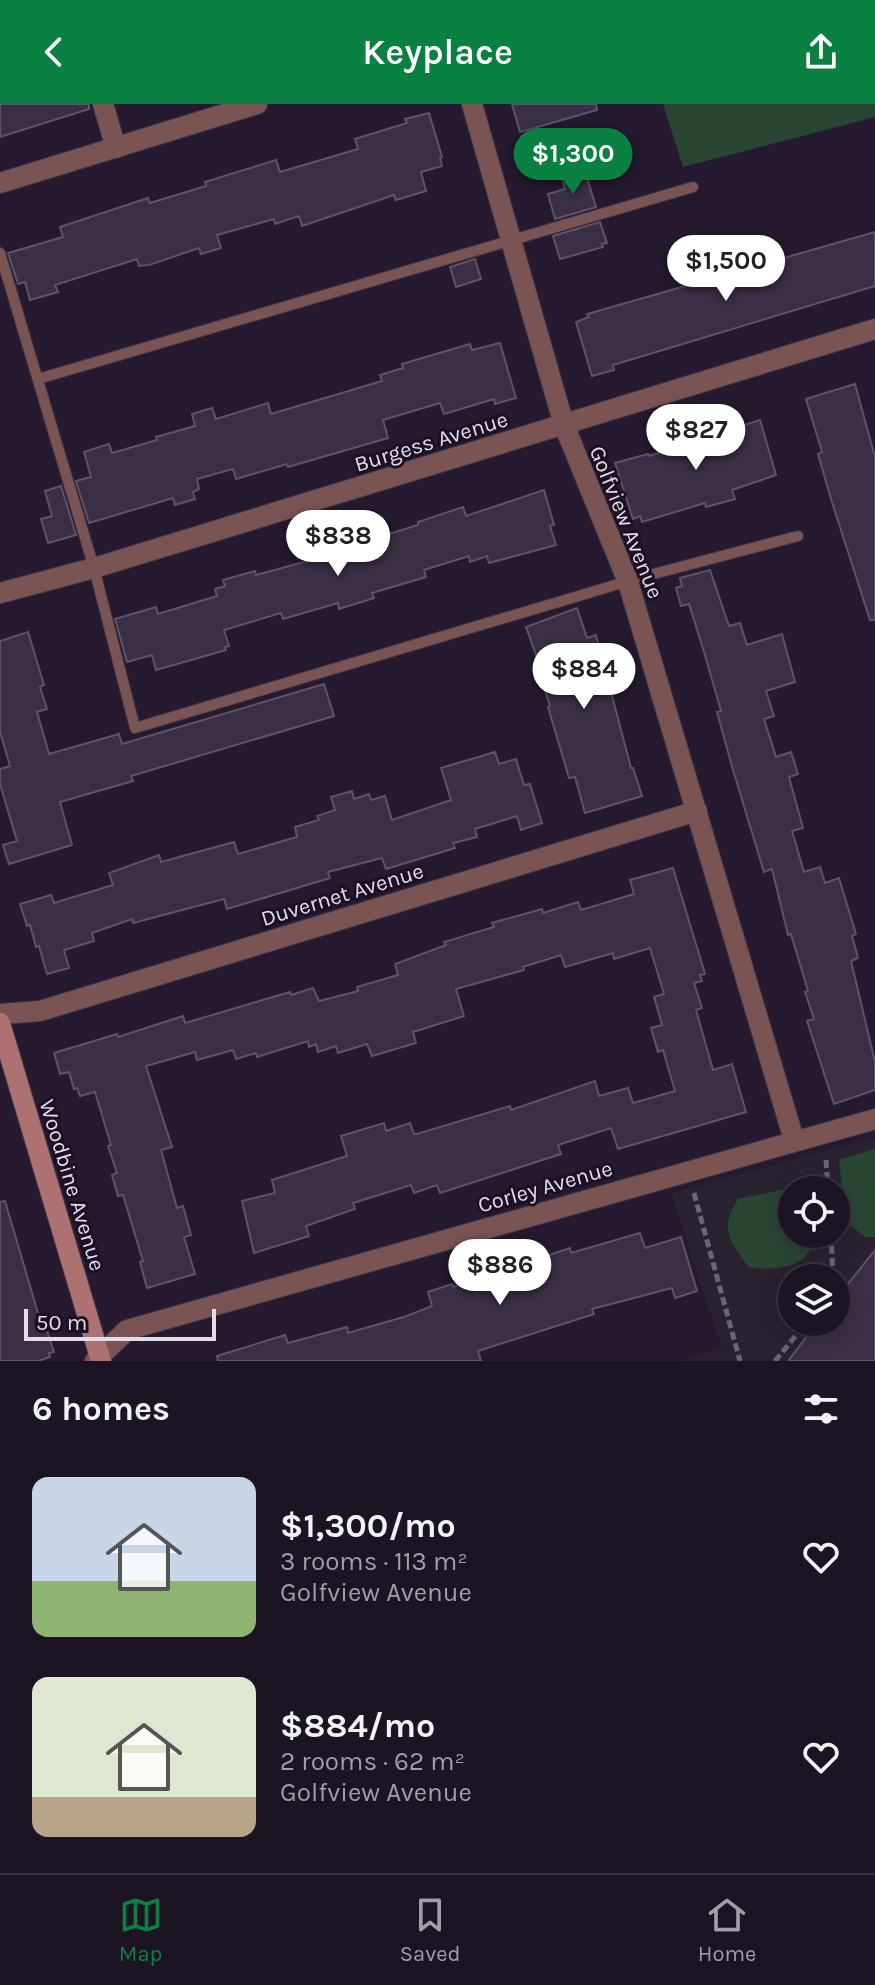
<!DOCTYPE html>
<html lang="en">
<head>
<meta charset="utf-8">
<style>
	:root { --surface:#1c1423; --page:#251d2b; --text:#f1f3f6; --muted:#a09ea6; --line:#3a3341; --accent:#0b8043 }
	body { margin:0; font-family:Karla,sans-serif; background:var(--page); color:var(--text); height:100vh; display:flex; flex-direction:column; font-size:30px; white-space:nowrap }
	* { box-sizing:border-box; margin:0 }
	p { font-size:26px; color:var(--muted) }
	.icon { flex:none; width:44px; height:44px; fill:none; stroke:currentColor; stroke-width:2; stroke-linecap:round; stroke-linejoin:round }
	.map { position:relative; height:1257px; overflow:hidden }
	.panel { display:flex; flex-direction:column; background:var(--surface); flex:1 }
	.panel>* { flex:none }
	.controls { position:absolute; left:778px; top:1072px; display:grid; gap:16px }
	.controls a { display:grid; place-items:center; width:72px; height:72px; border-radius:50%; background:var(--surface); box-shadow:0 4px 20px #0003,0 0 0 2px var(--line); font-size:40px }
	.scale { position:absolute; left:24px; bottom:20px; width:192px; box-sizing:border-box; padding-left:8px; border:4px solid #e4dceb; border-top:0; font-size:22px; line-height:28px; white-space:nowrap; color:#e4dceb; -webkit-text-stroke:6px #1c1025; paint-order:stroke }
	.price { position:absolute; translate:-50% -68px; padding:0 18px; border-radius:28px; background:#fff; color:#222; font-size:26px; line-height:52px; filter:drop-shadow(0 2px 4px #0008) }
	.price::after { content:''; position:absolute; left:50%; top:48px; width:24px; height:18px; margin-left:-12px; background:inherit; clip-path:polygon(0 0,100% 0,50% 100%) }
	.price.active { background:var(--accent); color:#fff }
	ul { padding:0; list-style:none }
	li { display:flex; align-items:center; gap:24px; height:200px; padding:0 32px }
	li span { display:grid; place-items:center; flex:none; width:224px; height:160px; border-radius:16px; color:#555 }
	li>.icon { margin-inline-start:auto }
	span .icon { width:96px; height:96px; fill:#fffc; stroke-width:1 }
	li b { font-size:34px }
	h2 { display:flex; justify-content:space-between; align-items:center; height:96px; padding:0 32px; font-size:34px }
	header { display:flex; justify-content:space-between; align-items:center; height:104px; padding:0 32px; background:var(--accent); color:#fff; font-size:36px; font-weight:600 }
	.tab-bar { display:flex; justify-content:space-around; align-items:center; height:112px; border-top:2px solid var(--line); background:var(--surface); font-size:22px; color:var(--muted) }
	.tab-bar a { display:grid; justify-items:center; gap:4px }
	.tab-bar .active { color:var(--accent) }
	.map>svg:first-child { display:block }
	.education { fill:#2b2231; fill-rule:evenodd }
	.green { fill:#294635 }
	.building { fill:#3b2f46; stroke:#5f526b; stroke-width:2 }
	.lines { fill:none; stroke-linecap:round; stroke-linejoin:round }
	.service-casing { stroke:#403549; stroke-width:12 }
	.minor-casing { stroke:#403549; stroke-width:22 }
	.secondary-casing { stroke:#403549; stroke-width:22 }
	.path { stroke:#6d6476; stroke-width:5; stroke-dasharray:8 4; stroke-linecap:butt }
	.service { stroke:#795453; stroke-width:10 }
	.minor { stroke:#795453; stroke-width:20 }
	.secondary { stroke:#ac7170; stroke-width:20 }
	.labels { text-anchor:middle; stroke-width:6; stroke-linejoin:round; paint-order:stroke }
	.street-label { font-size:22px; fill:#e4dceb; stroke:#1c1025 }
</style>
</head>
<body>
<header><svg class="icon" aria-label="back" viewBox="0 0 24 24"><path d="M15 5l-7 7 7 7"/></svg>Keyplace<svg class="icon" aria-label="share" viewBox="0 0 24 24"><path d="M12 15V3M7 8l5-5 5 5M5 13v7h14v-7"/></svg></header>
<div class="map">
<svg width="875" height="1257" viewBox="0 0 875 1257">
	<rect width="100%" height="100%" fill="#251a2f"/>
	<path class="education" d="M875,1033V1257H678L722,1244L671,1089ZM792,1086H836V1130H792ZM792,1174H836V1218H792Z"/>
	<path class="green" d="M663,0H875V13L683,63Z
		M875,1045V1133H865L846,1118L839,1056Z
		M790,1084L792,1130H813C812,1138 811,1148 804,1154C791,1165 765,1166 749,1163C729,1137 719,1125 738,1095Z"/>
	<path class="building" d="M0,0H89V5L0,33Z
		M512,0H596L597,6L520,28Z
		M429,9L442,53L440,54L442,62L421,68L426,87L396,96L394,91L302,122L299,112L275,120L274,115L217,131L221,144L201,150L199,144L149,161L139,162L137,155L55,181L58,188L30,196L25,178L18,180L8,149L63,133L60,123L148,94L150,99L206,82L205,78L276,56L280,68L358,45L355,35L407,19L405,15Z
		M585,67L596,103L555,115L548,90L565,85L562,74Z
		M600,118L607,139L602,140L603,143L560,155L553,132Z
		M875,128V182L613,261L614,266L592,272L576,218L589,213L587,210Z
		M475,155L481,175L456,183L450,163Z
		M500,239L516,294L495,300L494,295L444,310L440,299L383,316L388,334L288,363L287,360L236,375L233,365L197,375L199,385L193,388L195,395L175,401L173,394L89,419L76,377L91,373L84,348L109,340L112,349L157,336L156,333L195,322L192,310L212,304L216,315L268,299L271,310L382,277L380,271L403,264L402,260L470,240L472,246Z
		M855,280L875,353V516H870L831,395L818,350L822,348L806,295Z
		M760,316L776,371L732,386L735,395L706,403L705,399L642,418L640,412L633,415L615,359L648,350L649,352Z
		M61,382L76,431L48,439L41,415L52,412L45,387Z
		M544,386L554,421L550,422L556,441L489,459L487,452L470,458L469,452L424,466L426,473L372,489L374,494L339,505L338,499L283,515L281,509L224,526L229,542L225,543L226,546L156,566L152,551L127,558L115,515L156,503L158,510L217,492L215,485L225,482L223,476L255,467L256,471L326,452L324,445L357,434L378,428L379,433L418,421V418L463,403L466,412Z
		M710,466L729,522L740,519L747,541L782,530L795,578L766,587L774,612L764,615L776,653L791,648L798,670L789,673L803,724L792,727L804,768L820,763L825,779L839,774L856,830L852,832L858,854L851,857L875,958V986L834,1000L807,917L814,915L805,888L808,887L791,830L788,831L772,765L764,768L733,666L717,608L721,607L704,548L689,500L681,502L676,484L682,482L680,474Z
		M577,504L587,534L596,531L631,664H633L642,692L585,709L575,673L569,674L548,603L550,602L541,574L544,573L526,523Z
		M28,528L44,581L40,583L47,605L37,608L49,650L119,630L122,640L324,580L334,612L131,672L133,677L60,698L72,741L9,760L3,741L17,737L0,680V665L10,662L0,628V537Z
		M495,648L499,660L516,655L524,681L530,680L542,719L521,726L517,712L475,725L477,733L453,739L455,744L386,765L382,754L328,768L330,774L227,805L224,795L133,819L132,815L92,829L94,837L64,846L69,864L47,870L39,842L36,843L30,821L27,822L20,800L51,791L54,799L113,781L109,769L159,751L161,758L234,738L238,750L297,733L295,723L319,716L317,712L335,706L331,693L352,687L354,695L369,690L371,696L385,692L392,716L451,696L441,664Z
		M673,764L705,870L700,871L702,877L694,879L702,904L696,906L713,966L732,960L746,1008L618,1045L611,1024L558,1041L561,1050L440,1089L437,1081L414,1089L411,1081L353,1099L355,1105L306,1122L309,1132L254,1149L242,1097L275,1089L272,1076L347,1052L341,1032L384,1019L386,1027L410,1019L414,1030H417L510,1002L511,1006L595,977L599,992L628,984L633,999L675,987L663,946L658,948L651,924L662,921L654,893L664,890L650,844L614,855L613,849L565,863L561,851L523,863L524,866L456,885L464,912L413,928L416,939L372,952L367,940L338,949L336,942L318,948L316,940L309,943L308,937L257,953L256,949L236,955L233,946L197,956L195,948L146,962L172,1043L161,1046L177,1104L183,1102L191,1131L184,1133L195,1170L147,1184L140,1158L143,1157L123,1091L118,1092L112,1071L117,1069L108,1042L111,1041L95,988L80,992L77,984L74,985L69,968L60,970L54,949L117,930L118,933L183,912L185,919L290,888L291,891L313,884L319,897L358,887L357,883L398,871L395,860L446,841L444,838L494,823L492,819L542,805L543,809L578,798L581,806L634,790L630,776Z
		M5,1097L40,1216L43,1215L54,1248L49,1249L50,1253L38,1257H0V1098Z
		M640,1129L645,1144L681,1133L697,1187L675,1194L672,1184L592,1205L594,1210L478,1247L481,1257H218L217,1252L285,1231L288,1239L347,1223L348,1229L407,1212L432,1202L428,1188L452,1180L453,1183L570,1144L571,1149Z
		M875,1146V1257H788L818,1218H836V1195Z"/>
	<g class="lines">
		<defs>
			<path id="service" d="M0,149L94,464L135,624L642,473L798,432
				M38,275L693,83"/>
			<path id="minor" d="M103,0L116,44
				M472,0L564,321L628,478L794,1036
				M0,79L257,0
				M0,489L94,464L875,225
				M0,910L40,907L697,707
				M95,1257L127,1226L875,1015"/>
			<path id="secondary" d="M0,919L101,1257"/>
		</defs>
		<use href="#service" class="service-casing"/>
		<use href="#minor" class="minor-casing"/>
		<use href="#secondary" class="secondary-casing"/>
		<path class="path" d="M826,1056L828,1086
			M694,1089L740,1257
			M831,1130L833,1174
			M775,1257L807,1218"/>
		<use href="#service" class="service"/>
		<use href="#minor" class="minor"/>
		<use href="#secondary" class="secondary"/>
	</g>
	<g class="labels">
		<g class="street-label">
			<text transform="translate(431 337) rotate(-17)" y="8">Burgess Avenue</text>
			<text transform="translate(627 418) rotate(68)" y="8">Golfview Avenue</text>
			<text transform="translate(342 790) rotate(-17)" y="8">Duvernet Avenue</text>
			<text transform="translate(73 1081) rotate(73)" y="8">Woodbine Avenue</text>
			<text transform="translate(545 1082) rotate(-16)" y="8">Corley Avenue</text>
		</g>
	</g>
</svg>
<div class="controls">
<a><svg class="icon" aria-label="locate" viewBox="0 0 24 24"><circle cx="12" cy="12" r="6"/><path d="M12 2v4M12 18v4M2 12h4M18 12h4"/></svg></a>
<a><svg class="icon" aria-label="layers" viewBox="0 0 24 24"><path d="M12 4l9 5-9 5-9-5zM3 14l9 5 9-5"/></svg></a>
</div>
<div class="scale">50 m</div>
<b class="price active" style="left:573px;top:92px">$1,300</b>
<b class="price" style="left:726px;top:199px">$1,500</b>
<b class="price" style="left:696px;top:368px">$827</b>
<b class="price" style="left:338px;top:474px">$838</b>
<b class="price" style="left:584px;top:607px">$884</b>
<b class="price" style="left:500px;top:1203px">$886</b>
</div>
<section class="panel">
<h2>6 homes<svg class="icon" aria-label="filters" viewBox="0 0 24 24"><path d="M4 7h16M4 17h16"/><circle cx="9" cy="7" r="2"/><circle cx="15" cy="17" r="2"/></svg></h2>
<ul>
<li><span style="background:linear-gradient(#c9d6e8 65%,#8fb573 0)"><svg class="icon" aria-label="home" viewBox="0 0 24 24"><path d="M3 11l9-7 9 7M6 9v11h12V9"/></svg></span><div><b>$1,300/mo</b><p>3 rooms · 113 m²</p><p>Golfview Avenue</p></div><svg class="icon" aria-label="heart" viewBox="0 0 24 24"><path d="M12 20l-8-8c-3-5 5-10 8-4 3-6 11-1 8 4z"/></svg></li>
<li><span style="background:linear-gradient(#dfe7d0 75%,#b9a48a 0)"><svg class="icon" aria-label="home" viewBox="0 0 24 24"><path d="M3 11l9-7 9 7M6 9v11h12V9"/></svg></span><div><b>$884/mo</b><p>2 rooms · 62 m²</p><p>Golfview Avenue</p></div><svg class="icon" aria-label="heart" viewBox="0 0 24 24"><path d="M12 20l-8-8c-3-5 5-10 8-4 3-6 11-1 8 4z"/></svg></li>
</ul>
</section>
<nav class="tab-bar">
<a class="active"><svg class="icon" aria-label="map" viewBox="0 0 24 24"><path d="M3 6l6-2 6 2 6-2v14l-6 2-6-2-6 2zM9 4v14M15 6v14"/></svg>Map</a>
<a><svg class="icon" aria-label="saved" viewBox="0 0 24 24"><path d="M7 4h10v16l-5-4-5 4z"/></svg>Saved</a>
<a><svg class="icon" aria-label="home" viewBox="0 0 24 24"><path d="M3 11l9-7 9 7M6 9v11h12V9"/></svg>Home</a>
</nav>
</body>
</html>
